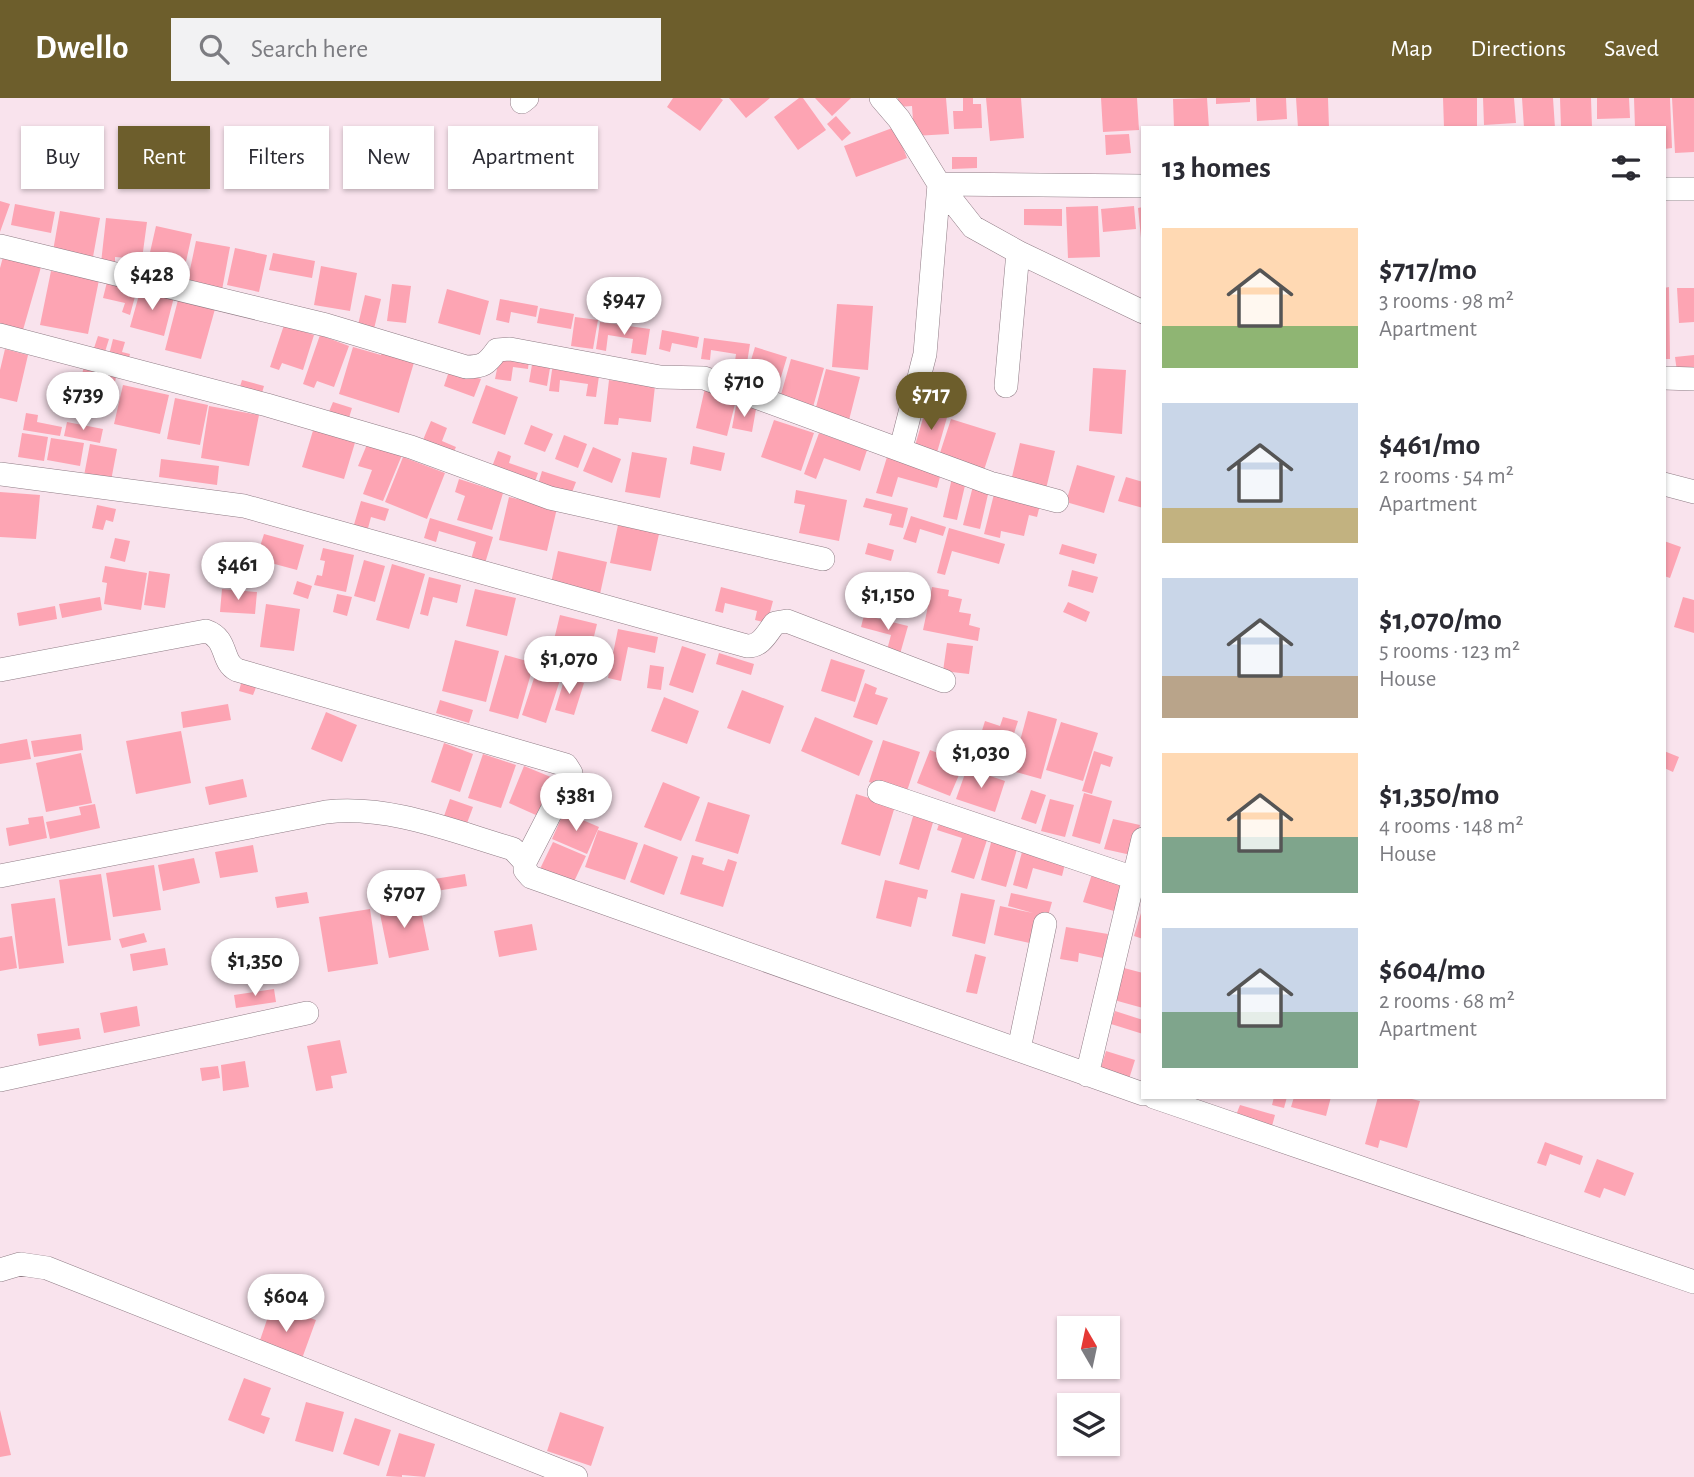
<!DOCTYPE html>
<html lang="en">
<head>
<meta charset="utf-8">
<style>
	:root { --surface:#fff; --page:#f2f2f3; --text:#2b2b33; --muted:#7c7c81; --accent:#6d5e2c }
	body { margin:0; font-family:"Alegreya Sans",sans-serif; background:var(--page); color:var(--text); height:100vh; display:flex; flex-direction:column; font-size:26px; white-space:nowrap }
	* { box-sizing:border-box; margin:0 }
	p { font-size:23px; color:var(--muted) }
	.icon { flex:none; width:38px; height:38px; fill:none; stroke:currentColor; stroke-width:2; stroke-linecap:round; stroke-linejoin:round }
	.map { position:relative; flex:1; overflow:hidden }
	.details { position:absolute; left:1141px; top:28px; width:525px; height:973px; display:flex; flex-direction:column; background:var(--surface); border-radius:0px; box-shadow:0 2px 5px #0004 }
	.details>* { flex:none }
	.hud { position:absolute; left:21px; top:28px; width:665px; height:63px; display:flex; gap:14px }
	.needle { width:46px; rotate:351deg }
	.fabs { position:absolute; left:1057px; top:1218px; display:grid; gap:14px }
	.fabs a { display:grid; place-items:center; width:63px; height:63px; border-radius:0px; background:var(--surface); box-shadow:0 2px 5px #0004; font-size:35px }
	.price { position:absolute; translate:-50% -60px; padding:0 16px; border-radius:24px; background:#fff; color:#222; font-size:23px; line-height:46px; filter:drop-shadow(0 2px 4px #0008) }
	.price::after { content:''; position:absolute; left:50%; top:42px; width:21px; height:16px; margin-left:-10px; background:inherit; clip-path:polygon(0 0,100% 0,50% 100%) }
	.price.active { background:var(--accent); color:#fff }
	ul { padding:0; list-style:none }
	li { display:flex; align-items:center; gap:21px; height:175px; padding:0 21px }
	li span { display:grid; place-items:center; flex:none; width:196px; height:140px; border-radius:0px; color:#555 }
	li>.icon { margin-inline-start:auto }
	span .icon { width:84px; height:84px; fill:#fffc; stroke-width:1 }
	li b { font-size:30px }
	h2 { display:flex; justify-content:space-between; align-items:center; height:84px; padding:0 21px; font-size:30px }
	.tag { padding:0 24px; border-radius:0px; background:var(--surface); box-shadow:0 2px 5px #0004; font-size:24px; line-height:63px }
	.tag.active { background:var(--accent); color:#fff }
	header { display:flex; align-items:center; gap:42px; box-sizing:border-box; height:98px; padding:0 35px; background:var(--accent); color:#fff }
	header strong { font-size:33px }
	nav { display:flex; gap:38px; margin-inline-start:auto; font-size:24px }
	.search { width:490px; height:63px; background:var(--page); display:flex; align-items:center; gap:18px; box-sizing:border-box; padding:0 24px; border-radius:0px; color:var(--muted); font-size:26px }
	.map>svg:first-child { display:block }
	.building { fill:#fda4b3 }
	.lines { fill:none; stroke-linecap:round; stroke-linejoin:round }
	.minor-casing { stroke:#8f7c85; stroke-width:24 }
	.minor { stroke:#fff; stroke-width:23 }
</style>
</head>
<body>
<header>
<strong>Dwello</strong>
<div class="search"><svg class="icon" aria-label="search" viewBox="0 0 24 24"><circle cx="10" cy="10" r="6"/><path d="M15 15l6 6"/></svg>Search here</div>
<nav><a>Map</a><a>Directions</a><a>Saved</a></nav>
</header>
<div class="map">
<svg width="1694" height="1379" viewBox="0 0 1694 1379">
	<rect width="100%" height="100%" fill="#f9e3ed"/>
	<path class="building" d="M673,0H720L723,2L700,33L667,9Z
		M729,0H770L746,20Z
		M799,0H803L826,32L798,52L774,19Z
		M815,0H851L832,18Z
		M898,0H946L949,36L914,38L912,8L898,9Z
		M963,0H973V6H981L982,30L954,31L953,13H963Z
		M986,0H1021L1024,40L990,43Z
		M1101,0H1137L1139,32L1103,34Z
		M1207,0L1209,30H1174L1173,1Z
		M1216,0H1250V4L1216,6Z
		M1256,0H1286L1287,21L1257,23Z
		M1296,0H1328L1329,30H1298Z
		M1443,0H1477V30H1444Z
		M1483,0H1514L1516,25L1484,27Z
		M1522,0H1553L1555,30H1524Z
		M1560,0H1591L1592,30H1561Z
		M1597,0H1629L1630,20L1597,21Z
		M1634,0H1670L1672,50L1664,51V30H1635Z
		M1672,0H1694V54L1675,55Z
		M836,18L851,35L842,43L827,26Z
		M895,29L907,60L856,79L844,48Z
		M1129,36L1131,55L1106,57L1105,37Z
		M952,59H977V70L952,71Z
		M0,103L10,106L0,134Z
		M15,106L55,114L51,135L11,127Z
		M1098,108L1100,159L1068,160L1066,109Z
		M1134,108L1136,131L1103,134L1101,111Z
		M1143,109V140H1141L1138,110Z
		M1024,111H1062V128L1024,127Z
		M60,113L100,120L93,159L53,153Z
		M106,120L147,124L142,161L115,159V166L101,165Z
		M156,128L192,136L181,187L160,182L161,175L146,172Z
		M196,143L230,149L222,192L187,186Z
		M235,150L267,157L259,194L227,187Z
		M273,155L315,163L312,180L269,172Z
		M3,159L41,169L23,232L0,226V170Z
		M321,168L357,175L350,213L314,207Z
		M51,173L99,182L88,236L40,227Z
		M107,184L137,191L130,217L122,214L125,205L103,200Z
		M392,186L411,188L406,225L387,223Z
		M1669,189L1670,261H1664V190Z
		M141,190L174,199L164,238L130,229Z
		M1677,190H1694V224L1679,225Z
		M447,191L489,203L480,237L438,225Z
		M365,197L381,201L374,231L358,227Z
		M500,201L538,208L536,219L511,214L509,225L496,222Z
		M178,202L215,211L201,261L165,252Z
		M837,206L873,208L868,272L832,269Z
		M540,210L574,216L571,231L537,225Z
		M575,219L598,222L593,251L571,248Z
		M600,224L650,231L646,257L631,255L633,241L608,237L606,253L596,251Z
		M284,227L314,237L303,272L282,265L279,272L270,269Z
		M662,232L699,239L697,250L672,245L670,254L659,251Z
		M320,237L349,248L334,289L317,283L314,290L303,286Z
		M98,238L109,241L104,257L93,253Z
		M704,240L750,246L747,265L735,263L736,256L711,252L710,262L701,261Z
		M113,241L125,244L122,254L130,256L128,263L109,257Z
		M353,249L381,257L382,252L415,261L399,315L339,296Z
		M755,249L787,259L777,292L745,282Z
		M5,251L28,257L17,304L0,300V272Z
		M500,256L529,261L528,271L513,269L511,283L495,281Z
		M1694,257V272L1677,274L1675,259Z
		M533,261L551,264L547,288L529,284Z
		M791,261L824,270L813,309L780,300Z
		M553,265L600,271L596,299L586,298L588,286L560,282L559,294L549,293Z
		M84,268L117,275L108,314L75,307Z
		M450,270L481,281L474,299L444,288Z
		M1093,270L1126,272L1122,336L1089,333Z
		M826,271L860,279L849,322L815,313Z
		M242,282L264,288L261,298L239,292Z
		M609,282L655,288L651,324L619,320L618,327L604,326Z
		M123,287L169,297L160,336L114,326Z
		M486,287L518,299L505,337L472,325Z
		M705,290L737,298L727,338L696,330Z
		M175,300L208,307L200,347L167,341Z
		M333,304L352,310L348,323L328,316Z
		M209,308L259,317L249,368L201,360Z
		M736,308L756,311L752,334L732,330Z
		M926,310L948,316L936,358L914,351Z
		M26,315L38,317L37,324L62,329L60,338L23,332Z
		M951,321L996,335L984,372L939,358Z
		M774,322L814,335L801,373L761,359Z
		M431,323L447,330L442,343L456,349L450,362L420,349Z
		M67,324L103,331L100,345L64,338Z
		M315,326L357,338L344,381L302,369Z
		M531,327L553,336L545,354L524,346Z
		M22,335L48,339L44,363L18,359Z
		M819,335L867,352L860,373L824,360L816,381L804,376Z
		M564,337L587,346L578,370L555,361Z
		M51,340L84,345L80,368L47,362Z
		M368,344L402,357L383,403L363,396L372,372L358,368Z
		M1020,345L1055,353L1046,391L1011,383Z
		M90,346L117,351L110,388L83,383Z
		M693,348L725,355L721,373L690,366Z
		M593,349L621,361L612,385L583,373Z
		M498,353L511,358L509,365L538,375L533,389L490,374Z
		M632,354L667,360L660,400L625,394Z
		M403,359L445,375L427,421L385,404Z
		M887,359L941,375L937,390L898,379L892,399L876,395Z
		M161,361L219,368L217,387L159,379Z
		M1077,367L1115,378L1104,415L1066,404Z
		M542,373L576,384L571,397L538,386Z
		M1126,379L1143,384V410L1118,403Z
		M952,380L966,383L957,422L943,419Z
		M459,381L503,395L492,432L457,422L465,398L455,394Z
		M973,388L989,392L980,431L963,427Z
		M796,392L847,402L839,443L799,435L805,407L794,405Z
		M995,392L1041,403L1037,419L1029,417L1024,438L1001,433L1000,440L984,436Z
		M0,394L40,397L36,441L0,439Z
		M509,399L557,410L547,453L499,442Z
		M866,400L908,410L903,430L889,427L892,416L863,409Z
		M361,403L389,411L385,423L371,419L367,434L353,430Z
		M97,407L116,411L113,424L106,422L103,432L92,430Z
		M911,418L946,429L943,438L920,431L916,445L903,441Z
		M430,420L493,439L483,472L469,468L476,444L439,433L436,444L424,440Z
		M618,427L659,436L651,473L610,465Z
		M949,430L1005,446L999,466L952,453L945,477L937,475Z
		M264,436L304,447L297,472L256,461Z
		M115,440L130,443L125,464L110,460Z
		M1664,443L1681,449L1670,480L1664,478Z
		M868,445L894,452L891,463L865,456Z
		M1062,446L1097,456L1094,466L1059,456Z
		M323,450L354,457L346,494L314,487L317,477L322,478L325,463L320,462Z
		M558,453L607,464L600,496L551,485Z
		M364,462L385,468L375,504L354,498Z
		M392,466L425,476L409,531L376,522Z
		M105,468L147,475L141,512L104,506L107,485L102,484Z
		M1072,472L1098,479L1093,495L1068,488Z
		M149,473L170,476L165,510L144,507Z
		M429,479L461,487L457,505L433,499L428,518L420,516Z
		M297,483L312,488L308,501L293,496Z
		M721,489L773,503L767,525L755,522L757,513L725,505L723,515L715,513Z
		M932,489L949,492L948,498L962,501L959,514L971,516L969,527L980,530L978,543L923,532Z
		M222,491L257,494L255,516L220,514Z
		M475,491L516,500L507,538L466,528Z
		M337,496L352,499L347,518L333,514Z
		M100,499L102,512L62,520L59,506Z
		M1683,499L1694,502V535L1674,529Z
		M1068,504L1090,514L1086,524L1063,514Z
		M266,506L300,511L294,553L260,549Z
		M55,508L57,521L19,528L17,515Z
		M560,517L597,526L585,575L548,566Z
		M864,517L908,528L900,556L887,552L891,537L861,529Z
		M618,531L658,539L655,555L628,549L621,583L608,580Z
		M455,542L499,553L486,604L442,593Z
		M947,545L973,548L969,576L943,573Z
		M682,548L706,556L693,595L669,587Z
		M719,555L754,566L751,577L716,566Z
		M505,557L534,565L518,621L489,613Z
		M831,561L865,572L855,604L821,593Z
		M650,567L664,569L661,592L647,590Z
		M537,571L561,579L546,625L522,617Z
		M565,579L584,585L574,617L555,612Z
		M242,582L257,587L253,597L239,593Z
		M865,585L877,590L875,596L888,600L877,627L853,619Z
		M742,592L784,608L770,646L727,630Z
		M664,599L699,613L687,646L651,633Z
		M440,602L473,612L469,625L436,615Z
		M228,606L231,622L183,630L181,614Z
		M1028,613L1057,621L1041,681L1012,673Z
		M326,614L357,627L342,664L311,651Z
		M815,619L873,643L859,678L801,653Z
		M1003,619L1018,623L1004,667L974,658L985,623L1000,628Z
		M1061,624L1098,635L1083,683L1046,672Z
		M181,633L191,685L136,696L126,643Z
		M81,636L83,652L34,659L31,643Z
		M27,641L31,661L0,666V646Z
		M883,642L920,654L906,696L869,684Z
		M444,645L473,656L460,694L431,684Z
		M930,652L964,665L950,698L917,685Z
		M1094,653L1113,659L1110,669L1101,666L1092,696L1082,693Z
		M1664,653L1679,659L1673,674L1664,670Z
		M81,655L92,705L46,714L36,665Z
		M483,656L516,667L501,710L468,700Z
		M524,668L563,684L547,722L509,705Z
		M967,670L1005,683L995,714L956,701Z
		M243,681L247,699L209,707L205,689Z
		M663,684L700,699L681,743L644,729Z
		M1031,692L1046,697L1036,726L1021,721Z
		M1084,695L1112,703L1100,746L1072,738Z
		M856,696L895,708L880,758L841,746Z
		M450,701L473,709L466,728L443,721Z
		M1050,701L1074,707L1065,739L1041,733Z
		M708,704L750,717L738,756L695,743Z
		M95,706L100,730L50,741L46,724L81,717L79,709Z
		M564,714L599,729L587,756L552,741Z
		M914,715L934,721L919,772L899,766Z
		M43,718L47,740L9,748L6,730L29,726L28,720Z
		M941,720L989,736L974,781L951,774L962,740L937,732Z
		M1113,721L1140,727L1131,757L1104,751Z
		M598,732L638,745L625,782L585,769Z
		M992,741L1018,748L1006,789L981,782Z
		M553,744L586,758L571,790L538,775Z
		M644,746L678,759L664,797L630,784Z
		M253,747L258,774L220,780L215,754Z
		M1022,754L1065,766L1062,778L1033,770L1027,791L1013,787Z
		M692,757L704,760L702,766L724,773L728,761L737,764L723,809L680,796Z
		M194,760L200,785L163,793L158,767Z
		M154,767L161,812L113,819L106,775Z
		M101,776L111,842L68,848L59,782Z
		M465,776L467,788L424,795L422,783Z
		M1092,776L1123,785L1114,813L1083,804Z
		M885,782L928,792L926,801L918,799L911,829L876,820Z
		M307,794L309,805L277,810L275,799Z
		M961,795L995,802L985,846L952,838Z
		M1011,795L1052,804L1048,818L1040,816L1034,846L994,837L1000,808L1033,815L1008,808Z
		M55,800L64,865L19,871L11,806Z
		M419,803L429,852L389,860L379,811Z
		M370,811L378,866L328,874L319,819Z
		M1141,815L1143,816V841L1134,838Z
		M532,826L537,852L499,859L494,833Z
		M1066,829L1108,836L1103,860L1079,855L1078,864L1060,861Z
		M144,835L147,844L122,850L119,841Z
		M12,838L17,870L0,873V840Z
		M165,850L168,867L133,873L130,856Z
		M975,856L986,859L977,896L966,894Z
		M1124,870L1143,875V910L1114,902Z
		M274,891L276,904L236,910L234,897Z
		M137,908L140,928L104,935L100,915Z
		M1115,913L1143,922V936L1111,926Z
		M79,930L81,941L39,948L37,936Z
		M340,942L347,975L331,978L333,990L316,993L307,948Z
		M1106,953L1135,962L1129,981L1100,972Z
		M245,963L249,989L223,993L221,967Z
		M218,968L220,980L202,983L200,970Z
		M1274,999H1287L1284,1010L1272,1007Z
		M1294,999H1331L1326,1018L1291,1009Z
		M1378,999H1404L1420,1003L1407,1050L1380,1042L1378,1050L1365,1046Z
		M1240,1007L1275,1017L1272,1028L1236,1017Z
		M1545,1044L1583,1058L1580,1067L1550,1056L1546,1068L1537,1065Z
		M1597,1061L1634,1075L1625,1098L1604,1090L1600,1100L1584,1094Z
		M272,1207L316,1222L300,1266L257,1251Z
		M244,1280L271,1290L261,1317L270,1320L264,1336L228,1322Z
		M306,1304L344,1314L333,1354L295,1343Z
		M0,1312L11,1357L0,1359Z
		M560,1314L604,1329L591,1368L547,1353Z
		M355,1320L391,1332L379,1368L343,1356Z
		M399,1335L435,1346L425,1379L402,1377V1379L386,1378Z"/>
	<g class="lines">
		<defs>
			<path id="minor" d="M881,0L899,21L939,86L973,129L1018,154L1143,214
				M522,4L527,0
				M939,86L1143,88
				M1664,91H1694
				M0,148L326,227L466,269C483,269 487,266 497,252L510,251L660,279L704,280L990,385L1057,403
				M0,237L267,307L411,349L550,400L823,461
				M1664,280L1694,281
				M1006,288L1018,154
				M901,350L925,256L939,86
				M0,376L244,408L747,548C761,549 767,535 775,525L787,523L944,583
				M1664,386L1694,394
				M0,572L206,533C229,541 220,563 237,572L566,667L571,675L525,764
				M879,694L1134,780
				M0,778L326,714C390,707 452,733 513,751L525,764V772L531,779L1143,996
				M1019,951L1045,826
				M1087,977L1143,741
				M0,982L307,915
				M1154,999L1694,1184
				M0,1172L20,1166L47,1170L576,1379"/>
		</defs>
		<use href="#minor" class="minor-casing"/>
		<use href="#minor" class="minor"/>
	</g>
</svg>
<div class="fabs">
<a><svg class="needle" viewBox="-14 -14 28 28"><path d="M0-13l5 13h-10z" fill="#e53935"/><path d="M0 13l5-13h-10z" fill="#7c7c81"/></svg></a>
<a><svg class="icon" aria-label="layers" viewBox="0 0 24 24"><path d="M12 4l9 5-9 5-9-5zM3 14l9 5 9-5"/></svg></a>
</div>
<b class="price" style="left:152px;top:214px">$428</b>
<b class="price" style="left:624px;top:239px">$947</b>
<b class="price" style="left:744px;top:321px">$710</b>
<b class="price" style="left:83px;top:334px">$739</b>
<b class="price active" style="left:931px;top:334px">$717</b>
<b class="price" style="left:238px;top:504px">$461</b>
<b class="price" style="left:888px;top:534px">$1,150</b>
<b class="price" style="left:569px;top:598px">$1,070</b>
<b class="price" style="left:981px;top:692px">$1,030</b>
<b class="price" style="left:576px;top:735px">$381</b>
<b class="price" style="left:404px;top:832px">$707</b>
<b class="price" style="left:255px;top:900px">$1,350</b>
<b class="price" style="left:286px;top:1236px">$604</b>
<div class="hud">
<a class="tag">Buy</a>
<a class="tag active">Rent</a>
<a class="tag">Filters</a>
<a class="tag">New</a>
<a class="tag">Apartment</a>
</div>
<section class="details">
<h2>13 homes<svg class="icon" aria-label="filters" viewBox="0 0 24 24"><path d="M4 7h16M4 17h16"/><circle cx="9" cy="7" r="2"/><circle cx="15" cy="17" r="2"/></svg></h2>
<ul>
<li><span style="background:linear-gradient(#ffd9b3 70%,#8fb573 0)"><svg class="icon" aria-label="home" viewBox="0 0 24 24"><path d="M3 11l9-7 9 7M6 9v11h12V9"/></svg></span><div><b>$717/mo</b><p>3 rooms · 98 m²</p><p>Apartment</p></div></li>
<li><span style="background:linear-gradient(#c9d6e8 75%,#c2b280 0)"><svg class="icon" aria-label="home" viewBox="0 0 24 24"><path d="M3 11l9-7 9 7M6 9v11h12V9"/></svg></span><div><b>$461/mo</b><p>2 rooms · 54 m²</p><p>Apartment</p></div></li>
<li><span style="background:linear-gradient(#c9d6e8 70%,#b9a48a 0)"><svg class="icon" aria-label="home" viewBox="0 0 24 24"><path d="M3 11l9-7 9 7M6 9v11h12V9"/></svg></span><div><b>$1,070/mo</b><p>5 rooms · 123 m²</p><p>House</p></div></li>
<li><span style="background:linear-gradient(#ffd9b3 60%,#7fa58c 0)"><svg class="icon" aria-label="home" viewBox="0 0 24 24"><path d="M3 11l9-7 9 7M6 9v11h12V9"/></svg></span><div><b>$1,350/mo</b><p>4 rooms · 148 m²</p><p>House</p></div></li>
<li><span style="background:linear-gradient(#c9d6e8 60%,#7fa58c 0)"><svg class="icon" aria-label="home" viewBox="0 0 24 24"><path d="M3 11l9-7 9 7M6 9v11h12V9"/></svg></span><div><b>$604/mo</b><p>2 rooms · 68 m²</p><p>Apartment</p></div></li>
</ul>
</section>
</div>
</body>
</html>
